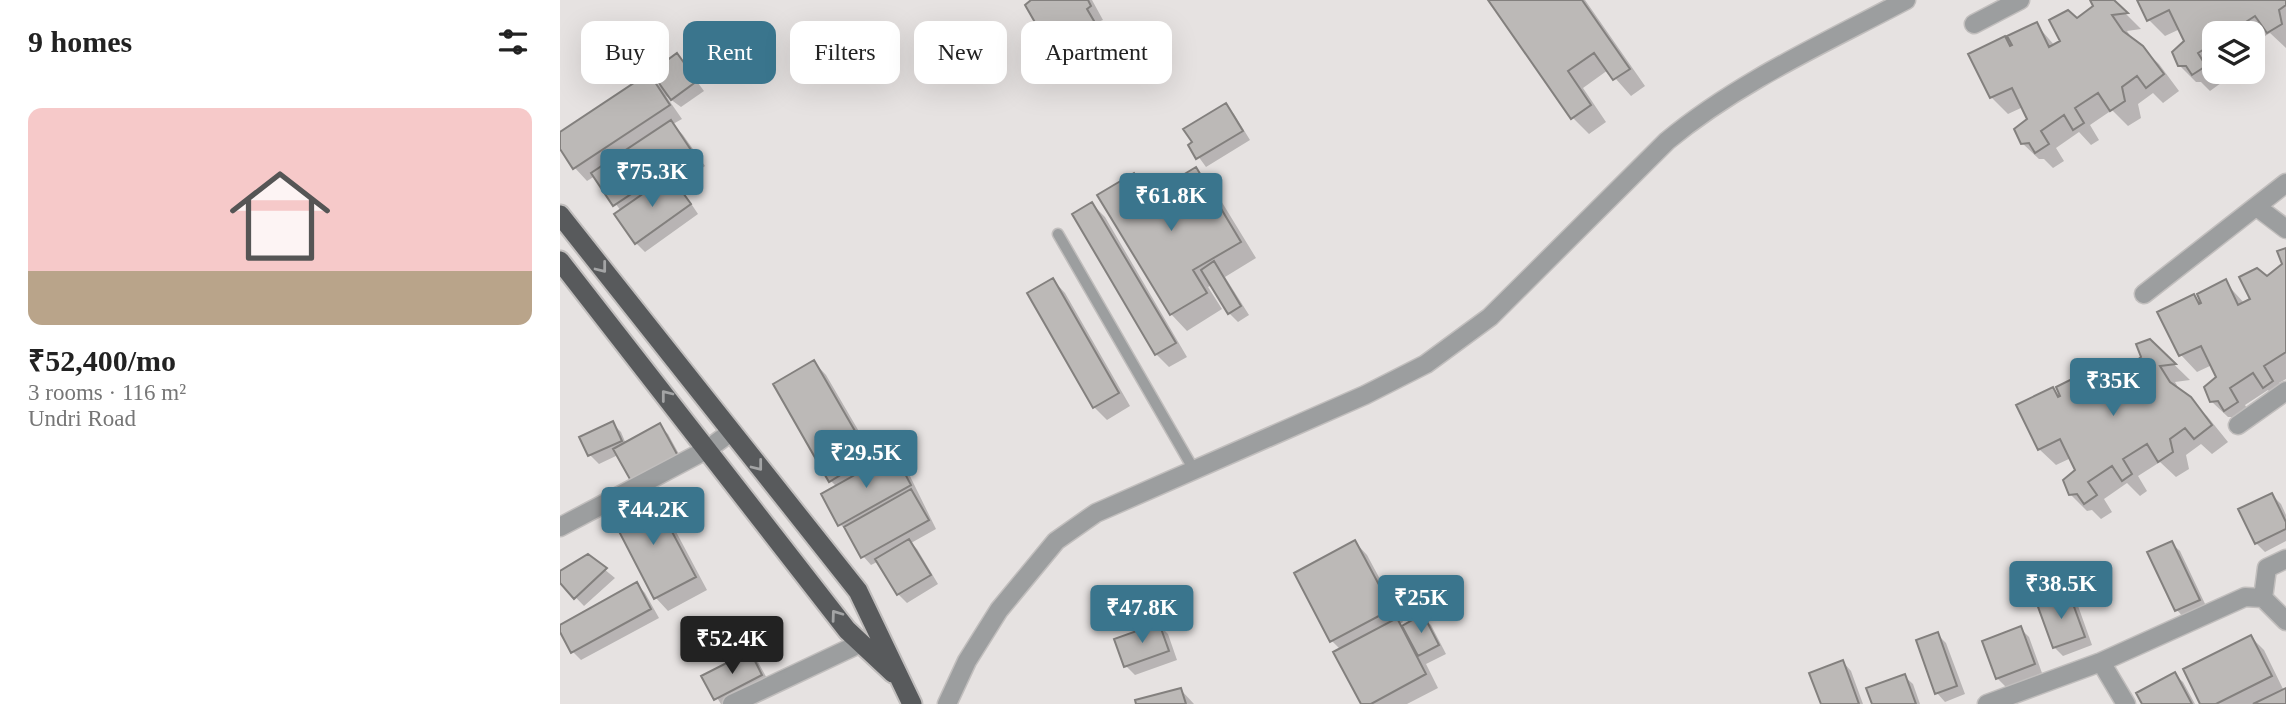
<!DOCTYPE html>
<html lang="en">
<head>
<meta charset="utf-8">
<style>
	:root { --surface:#fff; --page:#f6f6f6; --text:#222; --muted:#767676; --accent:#3a758d }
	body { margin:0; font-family:"Times New Roman",serif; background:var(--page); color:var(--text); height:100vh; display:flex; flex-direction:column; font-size:26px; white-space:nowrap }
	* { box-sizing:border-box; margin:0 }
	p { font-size:23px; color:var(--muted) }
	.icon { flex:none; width:38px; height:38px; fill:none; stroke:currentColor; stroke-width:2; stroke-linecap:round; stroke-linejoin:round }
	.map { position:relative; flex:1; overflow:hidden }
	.drawer { display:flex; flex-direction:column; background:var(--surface); width:560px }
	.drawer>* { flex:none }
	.guide { position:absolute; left:21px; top:21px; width:665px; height:63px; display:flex; gap:14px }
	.controls { position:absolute; left:1642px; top:21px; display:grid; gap:14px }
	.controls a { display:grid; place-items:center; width:63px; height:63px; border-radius:14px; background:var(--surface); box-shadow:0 7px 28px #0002; font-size:35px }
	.price { position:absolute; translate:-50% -60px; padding:0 16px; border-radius:7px; background:var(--accent); color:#fff; font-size:23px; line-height:46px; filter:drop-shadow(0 2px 4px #0008) }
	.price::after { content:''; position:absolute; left:50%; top:42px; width:21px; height:16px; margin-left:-10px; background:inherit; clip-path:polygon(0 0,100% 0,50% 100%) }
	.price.selected { background:#222; color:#fff }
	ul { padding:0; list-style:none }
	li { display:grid; align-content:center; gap:14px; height:371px; padding:0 28px }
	li span { display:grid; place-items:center; height:217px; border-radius:14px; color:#555 }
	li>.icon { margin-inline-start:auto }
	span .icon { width:126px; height:126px; fill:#fffc; stroke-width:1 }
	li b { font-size:30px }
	h2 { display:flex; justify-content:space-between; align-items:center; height:84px; padding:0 28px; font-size:30px }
	.pill { padding:0 24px; border-radius:14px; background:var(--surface); box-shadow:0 7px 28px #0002; font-size:24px; line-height:63px }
	.pill.selected { background:var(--accent); color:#fff }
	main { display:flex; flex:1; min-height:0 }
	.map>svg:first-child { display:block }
	.shadow { fill:#0003 }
	.building { fill:#bcb9b7; stroke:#83807e; stroke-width:2 }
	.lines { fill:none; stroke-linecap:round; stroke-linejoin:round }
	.service-casing { stroke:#c1bebd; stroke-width:13 }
	.minor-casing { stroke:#c1bebd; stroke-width:21 }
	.trunk-casing { stroke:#c1bebd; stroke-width:23 }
	.service { stroke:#9c9e9f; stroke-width:10 }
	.minor { stroke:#9c9e9f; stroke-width:18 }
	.trunk { stroke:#585a5c; stroke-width:19 }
	.oneway { stroke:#a3a4a5 }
</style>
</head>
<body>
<main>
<section class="drawer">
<h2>9 homes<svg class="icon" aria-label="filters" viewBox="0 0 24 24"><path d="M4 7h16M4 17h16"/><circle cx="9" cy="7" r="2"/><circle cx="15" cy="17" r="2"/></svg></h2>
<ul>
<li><span style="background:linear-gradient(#f6c9c9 75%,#b9a48a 0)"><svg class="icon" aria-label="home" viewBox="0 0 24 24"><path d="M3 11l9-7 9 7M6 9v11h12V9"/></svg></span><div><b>₹52,400/mo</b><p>3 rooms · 116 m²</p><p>Undri Road</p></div></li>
</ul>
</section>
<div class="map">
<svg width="1726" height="704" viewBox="0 0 1726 704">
	<rect width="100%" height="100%" fill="#e6e2e1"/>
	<path class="shadow" d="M473,0H532L543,20L538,22L546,35L508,55L501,48L498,50L486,37Z
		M930,0H1025L1085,86L1071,96L1048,70L1023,88L1046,122L1029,134L1013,118Z
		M1532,0H1552L1581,29L1567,31L1573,40L1599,64L1619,91L1603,103L1593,93L1578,104L1581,118L1568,126L1552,110L1530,125L1539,140L1531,145L1519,132L1496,148L1504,161L1493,168L1484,159H1479L1462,143L1469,119L1463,107L1448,114L1431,97L1410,54L1444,38L1454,47L1476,24L1495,46L1503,42L1517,20L1535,7Z
		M1579,0H1726V48L1710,33L1692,44V33H1654L1653,70L1661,83L1650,91L1641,82H1636L1619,65L1626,41L1620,29L1605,36L1589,20Z
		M143,42L165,74L155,81L151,77Z
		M117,55L144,91L121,107L106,96L122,119L113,124L123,135L145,166L118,184L138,214L85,252L76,243L61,211L35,176L27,181L15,168L0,146V134L89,75L104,90Z
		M665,105L674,114L690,140L646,167L630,145Z
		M636,169L652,186L696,258L665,277L689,315L678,322L669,313L652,285L648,287L662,309L627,331L611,314L574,175L593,195Z
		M532,204L545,217L627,357L609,367L596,354L514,214Z
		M1726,250V379L1719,383L1726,394L1720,403L1708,390L1685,405L1693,419L1682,426L1673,417H1668L1651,401L1658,377L1652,365L1637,372L1621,355L1600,312L1634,296L1643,305L1665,282L1685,304L1692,300L1707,278L1724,265Z
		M493,280L505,293L570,406L547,420L534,407Z
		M1590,341L1630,380L1615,382L1621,392L1647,416L1668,442L1652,454L1641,444L1626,455L1629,469L1616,477L1600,462L1578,476L1587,491L1580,496L1567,483L1544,499L1552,512L1541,519L1532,510L1527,511L1510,494L1517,470L1511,458L1496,465L1479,449L1493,389L1503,399L1524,375L1543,397L1551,394L1566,371L1583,358Z
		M254,362L266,375L318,464L334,455L346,468L376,529L351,543L357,549L378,584L347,603L338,594L319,561L311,565L303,556L291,535L280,524L277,487L271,481Z
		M52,423L61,432L66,444L99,426L108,434L125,465L58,455L39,464L30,455L22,437Z
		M1712,495L1721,504L1726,515V541L1705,552L1696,543Z
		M91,496L104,509L147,590L108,611L96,598Z
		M795,542L807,555L843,622L840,624L843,627L862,617L871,625L886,654L866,664L878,688L847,704H803L781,650L772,641Z
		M1611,543L1620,551L1647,608L1625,619L1617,610Z
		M28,556L55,578L24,606L0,581V573Z
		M77,584L85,593L99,618L21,660L13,652L0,627Z
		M1508,595L1517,603L1532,645L1503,656L1494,647Z
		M599,625L608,634L617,660L575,675L566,666Z
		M1460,628L1469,637L1482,673L1446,687L1437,678Z
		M1377,634L1386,643L1405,694L1385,702L1377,693Z
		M1691,637L1704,650L1724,691L1726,704H1642Z
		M189,653L198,662L210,684L172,704H161L144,677Z
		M1283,662L1291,671L1303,704H1263Z
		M1614,674L1623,682L1635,704H1584Z
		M1344,676L1353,684L1360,704H1314Z
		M621,690L634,704H577Z"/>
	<path class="building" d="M471,0H528L531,6L527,9L534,21L494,44L489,35L484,38L465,5Z
		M928,0H1022L1070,69L1053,80L1034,53L1008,71L1031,105L1011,119Z
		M1530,0H1554L1568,13L1552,15L1563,31L1583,46L1604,74L1586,88L1577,76L1562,87L1565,101L1550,111L1538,93L1515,108L1524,123L1513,130L1504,115L1481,131L1489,144L1475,153L1469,143L1461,144L1454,129L1467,119L1452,88L1430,98L1408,54L1445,36L1450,46L1452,45L1447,36L1477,22L1489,47L1500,41L1489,20L1508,10L1517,18L1533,6Z
		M1577,0H1726V5L1719,10L1722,24L1707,33L1695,16L1672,31L1674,33H1654V43L1638,53L1646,66L1632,75L1626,66H1618L1612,52L1624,41L1609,10L1587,21Z
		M139,36L162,70L150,79L126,45Z
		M117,53L137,81L111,100L91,72Z
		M89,73L110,105L13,169L0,149V132Z
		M666,103L683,131L636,159L628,145L632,142L623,129Z
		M111,120L133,153L53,206L31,173Z
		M636,167L681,242L633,270L647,293L610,315L537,195L574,173L588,196Z
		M110,175L131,204L75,244L54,214Z
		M532,202L616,343L595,355L512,214Z
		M1726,248V352L1704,366L1713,381L1703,388L1693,373L1670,388L1678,402L1664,411L1658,401L1650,402L1644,387L1656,377L1641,346L1619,356L1597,312L1634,294L1639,304L1641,303L1637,294L1666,279L1678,305L1690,299L1679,277L1697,268L1707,276L1722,264L1717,251Z
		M654,261L681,306L668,314L641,270Z
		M493,278L559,393L533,408L467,293Z
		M1590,339L1616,364L1600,366L1610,382L1631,397L1652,425L1634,439L1625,428L1610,439L1613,452L1598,462L1587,444L1563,459L1572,474L1562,481L1552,466L1528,482L1537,495L1524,504L1517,494L1509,495L1503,480L1515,470L1500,439L1478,450L1456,405L1493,387L1498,397L1500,396L1496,387L1524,373L1537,398L1548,393L1538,371L1557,362L1566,369L1581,357L1576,344Z
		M254,360L310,457L269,482L213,384Z
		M53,421L62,441L28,456L19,437Z
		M100,423L118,456L71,481L53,449Z
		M334,453L351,485L278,526L261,494Z
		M351,489L369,520L301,558L284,527Z
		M1712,493L1726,522V529L1695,544L1678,509Z
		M92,494L136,577L94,599L51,516Z
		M349,539L371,575L337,595L315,559Z
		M795,540L832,609L770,642L734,573Z
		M1612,541L1640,600L1615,611L1587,552Z
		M28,554L47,568L14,599L0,583V571Z
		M77,582L91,609L11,653L0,632V625Z
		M1509,593L1525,637L1493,648L1477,604Z
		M863,614L879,645L858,656L842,626Z
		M837,618L866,674L811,704H801L773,652Z
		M599,623L609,651L564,667L554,639Z
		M1461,626L1475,664L1436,679L1422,641Z
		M1378,632L1397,686L1375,694L1356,640Z
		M1691,635L1712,676L1656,704H1640L1623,669Z
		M190,651L202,675L154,700L141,676Z
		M1283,660L1299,704H1261L1249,673Z
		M1615,672L1632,704H1582L1576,693Z
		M1345,674L1356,704H1312L1306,688Z
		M621,688L626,704H576L575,700Z
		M1726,688V704H1693Z"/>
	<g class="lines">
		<defs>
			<path id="service" d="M498,234L634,470"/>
			<path id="minor" d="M1414,24L1460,0
				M1697,207L1726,229
				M1584,294L1726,183
				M1678,425L1726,391
				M0,527L148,449L171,432
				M1703,598L1707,568L1726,559
				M1541,662L1566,704
				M172,704L301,643
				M387,704L407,661L439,610L496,541L536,513L805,395L866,364L930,317L1107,141C1178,82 1265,43 1346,0
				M1427,704L1541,662L1685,597L1703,598L1726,621"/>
			<path id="trunk" d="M0,215L298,591L352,704
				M0,261L287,630L333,673"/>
		</defs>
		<use href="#service" class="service-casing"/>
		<use href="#minor" class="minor-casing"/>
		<use href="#trunk" class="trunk-casing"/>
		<use href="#service" class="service"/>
		<use href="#minor" class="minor"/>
		<use href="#trunk" class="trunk"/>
	</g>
	<defs><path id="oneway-chevron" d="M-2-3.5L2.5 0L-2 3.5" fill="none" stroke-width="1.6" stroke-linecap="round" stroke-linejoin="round" transform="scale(1.75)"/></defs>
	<g class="oneway">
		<use href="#oneway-chevron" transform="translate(42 268) rotate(52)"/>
		<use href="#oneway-chevron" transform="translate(106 395) rotate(-128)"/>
		<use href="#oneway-chevron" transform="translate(198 466) rotate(52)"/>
		<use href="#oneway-chevron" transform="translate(276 615) rotate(-126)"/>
	</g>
</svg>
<div class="controls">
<a><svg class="icon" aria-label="layers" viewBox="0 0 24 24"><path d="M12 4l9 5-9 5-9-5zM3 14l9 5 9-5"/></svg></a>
</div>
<b class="price" style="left:92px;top:209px">₹75.3K</b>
<b class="price" style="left:611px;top:233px">₹61.8K</b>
<b class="price" style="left:1553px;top:418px">₹35K</b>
<b class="price" style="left:306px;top:490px">₹29.5K</b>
<b class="price" style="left:93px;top:547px">₹44.2K</b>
<b class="price" style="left:1501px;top:621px">₹38.5K</b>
<b class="price" style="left:861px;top:635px">₹25K</b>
<b class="price" style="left:582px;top:645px">₹47.8K</b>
<b class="price selected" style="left:172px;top:676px">₹52.4K</b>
<div class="guide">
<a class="pill">Buy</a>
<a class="pill selected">Rent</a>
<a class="pill">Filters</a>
<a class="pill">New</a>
<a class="pill">Apartment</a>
</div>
</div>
</main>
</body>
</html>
